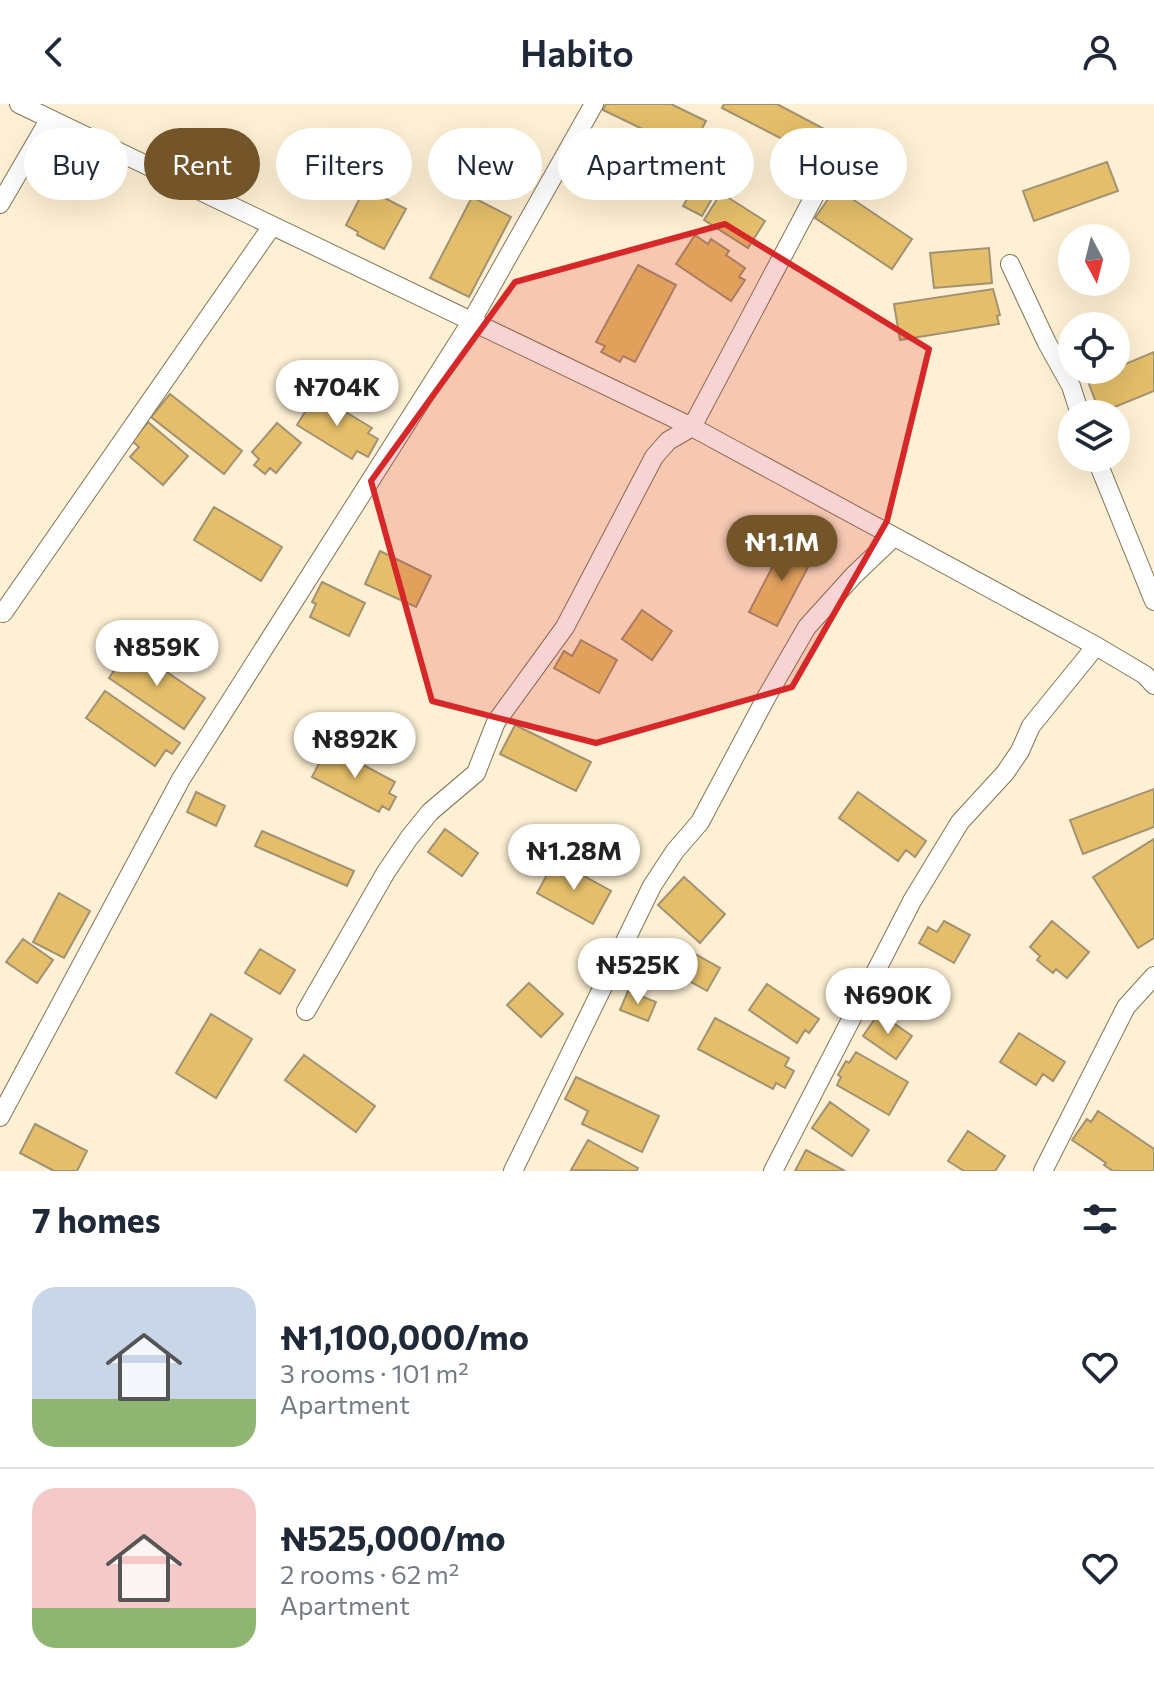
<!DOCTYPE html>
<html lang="en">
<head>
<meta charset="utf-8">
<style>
	:root { --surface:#fff; --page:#f6f6f7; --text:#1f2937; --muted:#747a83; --line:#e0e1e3; --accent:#74552a }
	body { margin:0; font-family:Commissioner,sans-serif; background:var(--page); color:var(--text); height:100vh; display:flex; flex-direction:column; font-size:30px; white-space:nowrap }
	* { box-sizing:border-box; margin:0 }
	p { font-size:26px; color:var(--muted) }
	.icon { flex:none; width:44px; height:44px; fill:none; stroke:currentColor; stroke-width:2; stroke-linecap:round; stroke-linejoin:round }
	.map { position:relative; height:1067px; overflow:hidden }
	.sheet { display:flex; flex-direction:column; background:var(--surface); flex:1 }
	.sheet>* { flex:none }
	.banner { position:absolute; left:24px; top:24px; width:1106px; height:72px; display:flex; gap:16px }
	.needle { width:52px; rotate:173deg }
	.buttons { position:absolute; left:1058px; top:120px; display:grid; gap:16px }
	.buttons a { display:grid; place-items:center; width:72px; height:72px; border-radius:50%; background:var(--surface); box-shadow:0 8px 32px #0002; font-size:40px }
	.price { position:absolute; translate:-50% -68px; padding:0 18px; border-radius:28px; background:#fff; color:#222; font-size:26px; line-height:52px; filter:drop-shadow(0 2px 4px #0008) }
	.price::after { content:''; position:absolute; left:50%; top:48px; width:24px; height:18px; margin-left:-12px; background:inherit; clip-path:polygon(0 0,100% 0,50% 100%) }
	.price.current { background:var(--accent); color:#fff }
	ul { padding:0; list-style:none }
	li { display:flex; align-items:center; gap:24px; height:200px; padding:0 32px }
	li+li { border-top:2px solid var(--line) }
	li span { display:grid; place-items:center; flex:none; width:224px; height:160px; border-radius:24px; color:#555 }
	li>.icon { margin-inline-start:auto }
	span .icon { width:96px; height:96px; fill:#fffc; stroke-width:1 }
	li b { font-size:34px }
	h2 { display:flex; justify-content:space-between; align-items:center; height:96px; padding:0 32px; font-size:34px }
	.pill { padding:0 28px; border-radius:36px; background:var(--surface); box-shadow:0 8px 32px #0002; font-size:28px; line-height:72px }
	.pill.current { background:var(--accent); color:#fff }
	header { display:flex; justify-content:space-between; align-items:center; height:104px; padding:0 32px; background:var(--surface); font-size:36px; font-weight:600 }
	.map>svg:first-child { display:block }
	.building { fill:#e4be6a; stroke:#a29271; stroke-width:2 }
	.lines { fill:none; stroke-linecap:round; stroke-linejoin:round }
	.street-casing { stroke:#837454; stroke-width:20 }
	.street { stroke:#fff; stroke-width:18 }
	.marked { fill:#d62828; fill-opacity:0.2; stroke:#d62828; stroke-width:6; stroke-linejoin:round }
</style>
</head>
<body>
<header><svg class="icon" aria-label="back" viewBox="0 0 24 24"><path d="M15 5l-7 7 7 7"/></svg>Habito<svg class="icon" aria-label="person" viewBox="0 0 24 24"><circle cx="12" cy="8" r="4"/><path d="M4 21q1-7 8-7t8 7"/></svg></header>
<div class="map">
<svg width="1154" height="1067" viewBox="0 0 1154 1067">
	<rect width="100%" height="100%" fill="#fef0d4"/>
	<path class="building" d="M606,0H671L706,17L690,48L603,6Z
		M724,0H777L826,26L813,51L722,4Z
		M616,26L686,57L672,90L591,55L599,38L609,42Z
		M1107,58L1118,87L1034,117L1023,87Z
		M701,70L720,81L702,112L683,102Z
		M365,84L406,105L384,145L357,131L358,128L346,121Z
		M836,84L912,135L892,165L815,114Z
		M721,89L765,117L748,144L704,116Z
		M472,93L511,113L469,193L430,174Z
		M695,131L708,140L711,135L729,147L726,151L745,164L739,173L745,176L731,197L676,160Z
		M989,144L992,179L934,184L930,149Z
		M638,161L676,181L635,258L623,252L620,258L601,248L605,242L596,238Z
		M993,185L1000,211L997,212L999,220L900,236L894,200Z
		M1154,248V287L1100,309L1087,275L1116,266V264Z
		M170,290L242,347L224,370L151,313Z
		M316,290L372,324L368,329L378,335L368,353L357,347L352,355L297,321Z
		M148,318L188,352L163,381L130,353L139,343L132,337Z
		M277,319L301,339L276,369L270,364L265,370L254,361L259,355L252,348Z
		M214,403L282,443L261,477L194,436Z
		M787,435L815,450L777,522L749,508Z
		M380,447L431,472L416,503L365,480Z
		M322,478L365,499L349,532L310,513L316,500L312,498Z
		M642,506L672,527L652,556L622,535Z
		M581,536L617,556L599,589L554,564L564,547L572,552Z
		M130,543L205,594L184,625L109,574Z
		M105,587L180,639L172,650L166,646L155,662L86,614Z
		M515,621L591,658L576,687L500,650Z
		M328,642L395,678L389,689L396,693L389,706L382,702L379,708L312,673Z
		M1154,685V723L1083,750L1070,716Z
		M196,688L225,702L216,722L187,708Z
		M858,688L926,737L915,753L906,746L898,757L839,714Z
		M445,725L478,749L462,772L428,748Z
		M262,727L354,767L347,782L255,742Z
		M1154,735V834L1138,844L1093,773Z
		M555,756L611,787L593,820L537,789Z
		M684,773L725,810L700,839L658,801Z
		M59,789L90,807L64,854L33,838Z
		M944,817L970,831L954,859L919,839L928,823L937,828Z
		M1052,817L1089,848L1067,874L1056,865L1053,869L1037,856L1040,852L1030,843Z
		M23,835L53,856L37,879L6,858Z
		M674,838L720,864L707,887L661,861Z
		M260,845L295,866L280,890L245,869Z
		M529,879L563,910L541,933L507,901Z
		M767,880L819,915L809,929L805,926L797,939L749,906Z
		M628,887L656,898L648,917L620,906Z
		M879,909L912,932L896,955L863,932Z
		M211,910L252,935L216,994L176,969Z
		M715,914L789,954L785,962L794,967L785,984L776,979L773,985L698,945Z
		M1019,929L1065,958L1053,977L1043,970L1036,981L1000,958Z
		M856,948L908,978L889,1011L837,981L841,973L838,971L846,957L849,959Z
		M304,951L375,1002L356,1028L285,976Z
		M576,973L659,1012L642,1048L582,1020L588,1007L565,995Z
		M830,998L869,1026L852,1052L812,1024Z
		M1098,1007L1154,1045V1067H1113L1104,1061L1106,1059L1072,1036L1087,1015L1091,1018Z
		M35,1020L87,1047L77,1067H54L20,1049Z
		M968,1027L1005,1052L995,1067H964L948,1057Z
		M588,1036L638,1064L636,1067L571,1066Z
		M806,1046L845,1067H795Z"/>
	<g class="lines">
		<defs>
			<path id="street" d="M19,0L692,323L1096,542L1145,571L1154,581
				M0,100L49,16
				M1010,160L1047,239L1071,282L1080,310
				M1096,354L1154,497
				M3,509L272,122
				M306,907L386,768L409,734L430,708L476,669L496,618L565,523L654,353L668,337L692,323L845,34
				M0,1013L181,675L471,218L594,0
				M513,1067L652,782L675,747L700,718L767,592L807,523L854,471L894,433
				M773,1067L912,797L960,718L1005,669L1020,647L1031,622L1096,542
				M1043,1067L1126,903L1154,872"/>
		</defs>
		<use href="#street" class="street-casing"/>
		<use href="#street" class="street"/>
	</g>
	<path class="marked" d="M725,120L929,245L887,417L792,583L596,639L432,597L371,377L515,178Z"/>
</svg>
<div class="buttons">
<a><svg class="needle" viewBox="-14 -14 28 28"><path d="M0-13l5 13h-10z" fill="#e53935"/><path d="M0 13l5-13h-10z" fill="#747a83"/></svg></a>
<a><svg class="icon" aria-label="locate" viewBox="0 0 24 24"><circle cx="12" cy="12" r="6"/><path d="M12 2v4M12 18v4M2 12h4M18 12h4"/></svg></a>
<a><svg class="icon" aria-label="layers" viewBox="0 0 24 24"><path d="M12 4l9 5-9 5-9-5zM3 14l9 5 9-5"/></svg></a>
</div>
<b class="price" style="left:337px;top:324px">₦704K</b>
<b class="price current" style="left:782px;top:479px">₦1.1M</b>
<b class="price" style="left:157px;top:584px">₦859K</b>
<b class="price" style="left:355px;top:676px">₦892K</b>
<b class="price" style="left:574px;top:788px">₦1.28M</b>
<b class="price" style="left:638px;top:902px">₦525K</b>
<b class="price" style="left:888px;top:932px">₦690K</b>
<div class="banner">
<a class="pill">Buy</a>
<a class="pill current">Rent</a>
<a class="pill">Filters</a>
<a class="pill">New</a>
<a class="pill">Apartment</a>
<a class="pill">House</a>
</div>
</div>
<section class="sheet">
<h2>7 homes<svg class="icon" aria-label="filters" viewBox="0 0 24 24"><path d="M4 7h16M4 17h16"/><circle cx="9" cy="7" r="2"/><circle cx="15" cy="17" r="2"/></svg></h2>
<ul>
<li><span style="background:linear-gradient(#c9d6e8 70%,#8fb573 0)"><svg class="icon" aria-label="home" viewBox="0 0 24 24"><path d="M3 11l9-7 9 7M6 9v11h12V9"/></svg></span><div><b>₦1,100,000/mo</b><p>3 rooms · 101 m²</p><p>Apartment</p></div><svg class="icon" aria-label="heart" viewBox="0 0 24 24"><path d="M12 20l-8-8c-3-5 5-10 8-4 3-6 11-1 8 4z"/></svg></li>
<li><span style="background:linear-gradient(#f6c9c9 75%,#8fb573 0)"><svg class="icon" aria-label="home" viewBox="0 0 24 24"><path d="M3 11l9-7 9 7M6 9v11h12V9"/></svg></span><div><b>₦525,000/mo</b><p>2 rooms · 62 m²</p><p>Apartment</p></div><svg class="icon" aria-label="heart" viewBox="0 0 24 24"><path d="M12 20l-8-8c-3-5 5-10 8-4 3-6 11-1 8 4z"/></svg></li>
</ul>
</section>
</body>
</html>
